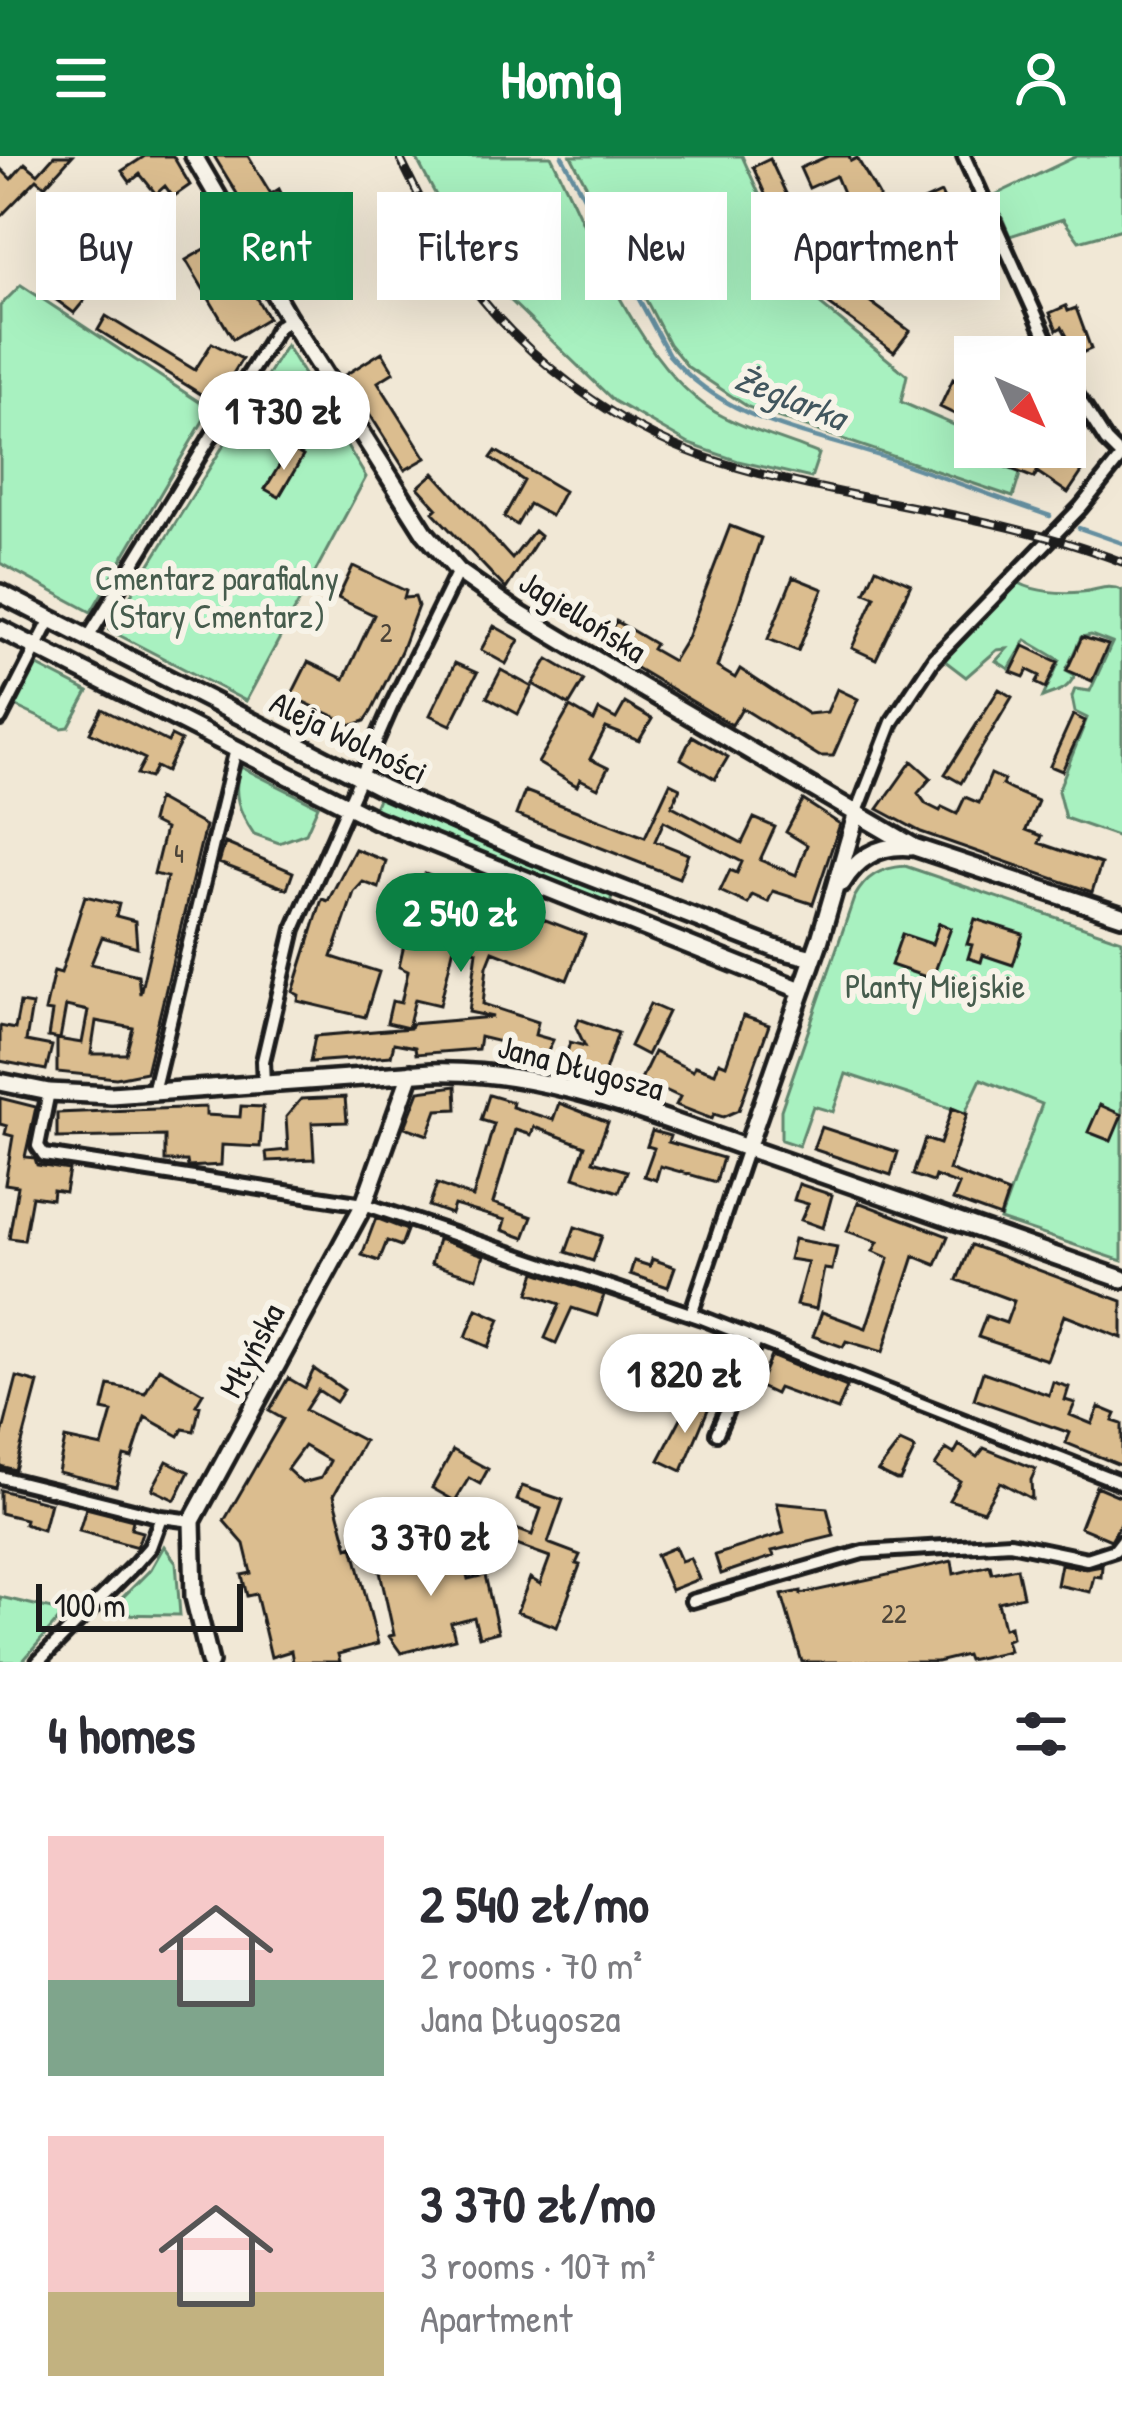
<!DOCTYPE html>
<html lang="en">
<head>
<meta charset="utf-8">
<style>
	:root { --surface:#fff; --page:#f7f7f7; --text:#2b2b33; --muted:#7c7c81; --accent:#0b8043 }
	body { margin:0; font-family:"Patrick Hand",sans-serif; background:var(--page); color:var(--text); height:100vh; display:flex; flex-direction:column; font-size:45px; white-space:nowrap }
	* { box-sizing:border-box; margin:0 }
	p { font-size:39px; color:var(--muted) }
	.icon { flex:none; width:66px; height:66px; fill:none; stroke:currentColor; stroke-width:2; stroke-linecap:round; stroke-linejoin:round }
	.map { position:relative; height:1506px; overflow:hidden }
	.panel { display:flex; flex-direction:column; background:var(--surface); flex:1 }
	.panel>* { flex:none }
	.hud { position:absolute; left:36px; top:36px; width:1050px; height:108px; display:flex; gap:24px }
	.needle { width:78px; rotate:135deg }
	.fabs { position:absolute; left:954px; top:180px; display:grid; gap:24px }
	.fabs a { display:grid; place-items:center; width:132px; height:132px; border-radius:0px; background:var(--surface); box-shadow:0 12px 48px #0002; font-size:60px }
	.scale { position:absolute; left:36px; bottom:30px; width:207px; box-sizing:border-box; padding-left:12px; border:6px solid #1c1c1c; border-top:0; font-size:33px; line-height:42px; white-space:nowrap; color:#1c1c1c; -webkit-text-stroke:9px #f7f3e8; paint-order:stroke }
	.price { position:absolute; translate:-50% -102px; padding:0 27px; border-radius:42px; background:#fff; color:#222; font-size:39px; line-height:78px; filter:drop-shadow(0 3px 6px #0008) }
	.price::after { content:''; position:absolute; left:50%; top:72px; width:36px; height:27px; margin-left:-18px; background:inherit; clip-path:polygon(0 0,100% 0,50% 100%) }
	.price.active { background:var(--accent); color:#fff }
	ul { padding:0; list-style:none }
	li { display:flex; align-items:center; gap:36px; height:300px; padding:0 48px }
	li span { display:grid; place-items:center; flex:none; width:336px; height:240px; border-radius:0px; color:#555 }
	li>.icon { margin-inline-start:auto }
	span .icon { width:144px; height:144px; fill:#fffc; stroke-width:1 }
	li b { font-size:51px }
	h2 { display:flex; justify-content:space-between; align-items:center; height:144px; padding:0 48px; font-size:51px }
	.chip { padding:0 42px; border-radius:0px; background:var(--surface); box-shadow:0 12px 48px #0002; font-size:42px; line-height:108px }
	.chip.active { background:var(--accent); color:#fff }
	header { display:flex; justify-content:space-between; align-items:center; height:156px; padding:0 48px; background:var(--accent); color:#fff; font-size:54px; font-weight:700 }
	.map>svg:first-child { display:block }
	.green { fill:#a8f1c0; stroke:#62866e; stroke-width:3 }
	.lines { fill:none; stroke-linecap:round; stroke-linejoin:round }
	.stream { stroke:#658fa0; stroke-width:4.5 }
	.building { fill:#dbbd8f; stroke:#1c1c1c; stroke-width:3; fill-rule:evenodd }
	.street-casing { stroke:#1c1c1c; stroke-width:20 }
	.secondary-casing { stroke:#1c1c1c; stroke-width:24 }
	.street { stroke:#f7f3e8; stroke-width:10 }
	.secondary { stroke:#f7f3e8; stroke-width:15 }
	.rail-casing { stroke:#1c1c1c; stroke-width:9 }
	.rail { stroke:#f7f3e8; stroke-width:4.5; stroke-dasharray:14; stroke-linecap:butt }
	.labels { text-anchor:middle; stroke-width:12; stroke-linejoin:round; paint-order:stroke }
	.number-label { font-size:27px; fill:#4c4439 }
	.park-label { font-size:33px; fill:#465c4d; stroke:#f7f3e8 }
	.street-label { font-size:33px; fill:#1c1c1c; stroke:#f7f3e8 }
	.water-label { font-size:36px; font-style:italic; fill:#41565e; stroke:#f7f3e8 }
</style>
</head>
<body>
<header><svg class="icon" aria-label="menu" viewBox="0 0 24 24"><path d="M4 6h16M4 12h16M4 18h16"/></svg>Homiq<svg class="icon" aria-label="person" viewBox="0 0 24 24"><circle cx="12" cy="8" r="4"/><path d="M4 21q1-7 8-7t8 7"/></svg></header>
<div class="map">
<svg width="1122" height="1506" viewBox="0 0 1122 1506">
	<rect width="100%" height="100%" fill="#f1e8d6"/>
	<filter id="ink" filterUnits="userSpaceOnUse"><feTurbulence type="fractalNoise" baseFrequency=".00833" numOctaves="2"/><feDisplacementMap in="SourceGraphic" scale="24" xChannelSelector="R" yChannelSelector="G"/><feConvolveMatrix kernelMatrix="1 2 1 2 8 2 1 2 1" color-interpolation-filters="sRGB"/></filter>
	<g filter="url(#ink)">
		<path class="green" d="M415,0H551C592,80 637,209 715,256C746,274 786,284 819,298L811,322L738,305L689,288L614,245L507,141L440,47Z
			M571,0H742L802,133L907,219L901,246L975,278V291H1003L1025,302L1013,341L748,251L688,211L669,188Z
			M1077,0H1122V73L1079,85L1063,63L1010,80L993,40Z
			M21,129L210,253L91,456L0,407V150Z
			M286,189L366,321L246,545L109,474Z
			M1019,427C1036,436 1062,438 1081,436C1098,435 1106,427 1122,434V682L1065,662L1058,635L1087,562L1075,556L1072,541L1075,533L1090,535L1112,487L1091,479L1081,481L1066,514L1075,519C1066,536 1059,534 1043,541L1060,504L1026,484L1009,513L996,505L1007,493L997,494L966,521L945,505L954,489Z
			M34,508L88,536L69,571L62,572L17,551L15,545Z
			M241,611L318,650L306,677L279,687L254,678C239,656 231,637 241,611Z
			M379,640L612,736L610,751L373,654Z
			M905,710L1122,784V1105L1000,1064L1042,948L981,923L965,957L846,918L833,956L813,950L799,990L781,984V954L854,742C866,720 880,712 905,710Z
			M164,1390L176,1406L180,1459L106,1458L151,1413Z
			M0,1441L65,1456L22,1506H0Z"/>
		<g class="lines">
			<path class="stream" d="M562,0L669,199C729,270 819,278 901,307C951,324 1000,343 1050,360
				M1079,372L1122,387"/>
		</g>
		<path class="building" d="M54,0H72L45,30L37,23L0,61V12L11,23L25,7L38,18Z
			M145,0H173L190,29L173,41L165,30L156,38L140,18L130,26L122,15Z
			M214,0H248L271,38L279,33L319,112L292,128Z
			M828,0H849L851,5L857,2L879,40V51L891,78L885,81L888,87L884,96L870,102L836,20L809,32L800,12Z
			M770,3L827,126L808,134L753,11Z
			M941,37L953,62L964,57L973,77L962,82L967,93L938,106L913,50Z
			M143,65L158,80L123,113L108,97Z
			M222,83L268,162L233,183L186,104Z
			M93,94L106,110L88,127L93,134L74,157L47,137Z
			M842,125L910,175L894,196L826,146Z
			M1066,150L1068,155L1076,152L1091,193L1077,199L1062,171L1057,174L1050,157Z
			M106,160L195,214L212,187L242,203L215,247L98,174Z
			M382,196L394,216L378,226L426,302L405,314L345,219Z
			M953,223L969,233L975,229V268L940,251Z
			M290,292L303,300L279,341L265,333Z
			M496,295L564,335L551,360L529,348L517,369L504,361L524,325L491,302Z
			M1010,298L1028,304L1031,299L1056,312L1066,300L1084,313L1068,337L1037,316L1034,322L1006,311Z
			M434,317L512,403L534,375L540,380L506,433L433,356L437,352L418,331Z
			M730,370L761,382L717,511L735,522L740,513L808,558L827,556L837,533L858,543L833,600H819L742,552L732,569L601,491L616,465L655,488L652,493L673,505L687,482Z
			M353,410L406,435L404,442L415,441L418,450L401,495L371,556L365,565L353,569L291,540L308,506L344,523L374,459L338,442Z
			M876,412L911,428L876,503L852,492L875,440L865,436Z
			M793,421L823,433L798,495L768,483Z
			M494,470L519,484L506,508L481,494Z
			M1082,481L1108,489L1092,525L1067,514Z
			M1024,490L1058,506L1046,532L1036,527L1040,520L1028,514L1024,521L1011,516Z
			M548,503L584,524L569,549L533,528Z
			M455,507L477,517L451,569L430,559Z
			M501,514L532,531L518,558L487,541Z
			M999,533L1012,541L961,627L945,618Z
			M625,547L652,563L639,585L606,572L590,603L608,612L598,632L580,623L577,630L538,607L570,551L594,565L599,554L616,563Z
			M102,553L168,586L171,580L181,585L166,616L156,611L150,622L137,618L145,603L90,576Z
			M1073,559L1085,565L1062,615L1050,610Z
			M692,580L728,601L715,623L681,603Z
			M912,605L931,622L918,637L926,648L940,655L942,651L957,658L965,641L979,647L991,618L1004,624L1002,629L1011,634L1038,645L1026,674L1042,680L1039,687L1101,708L1092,736L921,676L878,653Z
			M670,627L680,632L672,650L742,687L754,662L775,671L760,704L796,719L807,689L786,676L803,644L840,668L813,748L773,735L768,746L752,739L748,748L720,735L730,714L737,717L742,706L664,665L655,685L688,698L679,722L516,659L525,635L645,681Z
			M157,643L205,670L146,916L116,922L57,916V883L82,887L88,855L66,850L60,883L48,881L52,856L45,855L54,815L61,817L85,740L119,748L116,760L135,765L137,791L102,781L91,808L138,819L140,838L167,721L154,718L165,673L151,666ZM96,865L133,872L126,898H91Z
			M225,687L293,716L287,733L219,707Z
			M355,693L386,705L379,732L363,726L354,736L332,801L379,816L365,861L298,845L299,839L293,836L322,743L328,745Z
			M425,718L585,779L567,824L493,795L487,810L483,848L538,866L535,879L553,884L542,909L510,902L513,889L480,881L478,893L416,898L415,891L394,887L391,900L310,906L315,880L410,872L411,868L493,861L469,856L477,795L455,786L440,849L415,843L408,872L387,867L392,845L401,847L408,815L399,811L407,776L399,774L407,755L404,754L408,742L415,745Z
			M975,763L1023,778L1013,809L983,799L981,806L968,802L972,789L967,788Z
			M939,767L951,772L932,823L891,809L902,778L932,788Z
			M20,847L32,849L26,885L52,890L46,914L0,905V870L15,873Z
			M650,848L668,856L647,899L630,890Z
			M743,860L769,869L739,954L723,961L714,958L712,963L676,949L680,941L641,923L654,896L693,915L695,910L715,917L719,906L726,909Z
			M579,863L618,877L602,924L562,914L570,886L585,890L576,871Z
			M456,930L457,953L437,954L428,979L405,971L419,935Z
			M489,939L513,946L512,951L553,964L559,947L608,966L593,1005L627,1015L619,1036L574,1021L585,990L534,971L531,979L515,974L493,1047L532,1061L524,1082L502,1074L505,1064L454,1049L451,1058L429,1050L437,1028L473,1041L494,968L481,964Z
			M345,941L347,966L312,967L314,1003L267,1005L266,996L288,994L286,961L301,943Z
			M0,942L36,951L25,1001L35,1002L37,1009L69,1014L65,1036L53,1034L52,1043L32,1040L24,1084L9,1082L18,1030L5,1028L13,980L5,978L7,970L0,968Z
			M1100,949L1122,959L1111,985L1088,976Z
			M241,950L263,951L260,991L222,989L221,1009L188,1011L187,1005H165V980L57,982V957L206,951V959L240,961Z
			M952,952L967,958L949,1014L1008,1037L1000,1061L953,1044L959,1029L935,1020L933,1026L913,1019L925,983L940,988Z
			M821,971L898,996L891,1019L813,993Z
			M652,975L670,980L668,986L723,1002L716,1026L660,1010L656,1024L644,1020L654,992L647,990Z
			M799,1028L832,1039L823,1072L801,1064L808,1048L794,1044Z
			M858,1046L948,1080L936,1109L914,1100L883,1196L846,1185L843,1191L813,1180L822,1156L866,1172L889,1102L873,1095L878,1086L847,1075Z
			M376,1062L407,1074L401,1090L387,1085L379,1105L362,1099Z
			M575,1071L602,1080L593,1105L566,1096Z
			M438,1083L484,1099L477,1122L431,1108Z
			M794,1083L837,1091L832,1114L824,1113L816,1153L796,1149L808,1106L789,1103Z
			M971,1089L1122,1145V1182L1064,1159L1047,1204L978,1181L986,1160L1006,1167L1014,1145L957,1124Z
			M652,1103L675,1111L668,1131L630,1118L634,1105L650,1110Z
			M536,1116L604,1139L597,1160L572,1152L556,1187L545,1182L560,1148L529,1137Z
			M477,1153L500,1163L489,1191L466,1181Z
			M721,1181L744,1190L725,1233L705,1226Z
			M771,1200L847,1231L838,1254L778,1232L775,1238L758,1230Z
			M159,1212L203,1237L196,1249L200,1250L194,1275L183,1273L179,1280L145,1261L132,1302L124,1300L116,1330L58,1316L65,1283L102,1291L112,1256L103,1254L109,1229L145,1237Z
			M314,1213L344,1234L336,1246L318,1234L305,1254L364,1285L334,1339L348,1392L353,1390L378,1488L338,1498L340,1506H293L291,1495L271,1501L256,1438L247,1440L242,1419L251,1417L244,1388L224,1365L283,1263L269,1255L288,1222L305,1232ZM304,1290L330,1305L321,1322L302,1327L287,1313Z
			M983,1216L1049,1239L1053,1226L1069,1231L1065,1244L1075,1247L1070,1259L1092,1268L1099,1251L1116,1258L1113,1265L1122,1268V1310L1066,1287L1070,1277L974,1243Z
			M17,1221L38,1227L15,1314L0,1310V1287Z
			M691,1243L709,1251L682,1315L659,1304Z
			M900,1286L915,1293L900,1324H896L878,1315Z
			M959,1289L977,1301L984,1292L1036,1313L1031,1324L1032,1343L1000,1326L983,1355L949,1344L960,1325L935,1310L946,1293L954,1298Z
			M453,1294L488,1313L480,1328L469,1322L455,1345L432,1332Z
			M167,1305L189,1316L175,1344L152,1333Z
			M522,1330L563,1344L548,1387L580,1399L576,1408L580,1409L557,1471L517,1456L530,1422L540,1428L550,1401L472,1373L478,1359L532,1379L541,1353L517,1344Z
			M1096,1330L1122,1341V1365L1111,1384L1080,1371Z
			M0,1334L50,1347L43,1374L24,1368L25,1363L0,1357Z
			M777,1347L827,1352L834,1380L772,1395L774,1400L721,1418L715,1399L784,1377Z
			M86,1352L133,1364L131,1373L142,1376L137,1391L79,1375Z
			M425,1384L433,1419L465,1411L468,1423L485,1419L498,1476L479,1481L474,1461L451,1467L455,1483L401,1497L389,1480L394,1479L377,1402L384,1400L387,1393Z
			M675,1391L681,1405L690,1402L699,1423L671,1434L656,1399Z
			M952,1405L954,1418L990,1409L992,1417L1017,1412L1023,1440L998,1446L1004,1472L1010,1470L1012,1482L1006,1484L1009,1495L968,1504L966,1499L937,1506H802L782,1439L801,1435V1438Z
			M1061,1408L1086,1413L1102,1410L1101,1421L1094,1420L1090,1436L1057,1429Z"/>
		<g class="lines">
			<defs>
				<path id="street" d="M964,0L1055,201
					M1065,221L1106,285L1121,300
					M88,482L278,171L290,163
					M0,563L51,463
					M857,656L892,566L934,503L1081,351L1122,300
					M264,928L263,905L294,773L392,549L458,415
					M49,936L38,990L44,999L364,1048L702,1162L1122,1327
					M153,936L236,593
					M691,1158L747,992
					M717,1277L757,1183
					M0,1321L161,1361L192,1365
					M692,1445L863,1396L1010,1387L1087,1403L1115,1394L1122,1385
					M38,1506L136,1407L150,1391L161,1361"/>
				<path id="secondary" d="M194,0L288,161L425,377L458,415L516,456L629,524L914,691L1122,760
					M0,437L382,632L529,697L777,793L813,802
					M0,473L376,664L801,834
					M842,727C858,701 880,688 911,691
					M0,926L49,936L111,939L432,916C543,913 646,957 750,993C874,1036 998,1080 1122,1123
					M747,992L820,783L857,656
					M210,1506L194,1441L192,1365L364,1048L411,917"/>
			</defs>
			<use href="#street" class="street-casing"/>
			<use href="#secondary" class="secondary-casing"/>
			<use href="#street" class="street"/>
			<use href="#secondary" class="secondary"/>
			<defs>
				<path id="rail" d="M399,0C421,44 441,89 470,128C527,203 615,270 704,301C841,347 987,353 1122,406"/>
			</defs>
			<use href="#rail" class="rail-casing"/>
			<use href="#rail" class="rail"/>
		</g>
	</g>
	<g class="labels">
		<g class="number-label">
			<text x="386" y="486">2</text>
			<text x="179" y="707">4</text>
			<text x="894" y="1467">22</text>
		</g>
		<g class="park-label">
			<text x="217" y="434">Cmentarz parafialny<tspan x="217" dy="38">(Stary Cmentarz)</tspan></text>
			<text x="935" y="842">Planty Miejskie</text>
		</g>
		<g class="street-label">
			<text transform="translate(583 460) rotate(32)" y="12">Jagiellońska</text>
			<text transform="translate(349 581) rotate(26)" y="12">Aleja Wolności</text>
			<text transform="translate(581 911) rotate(15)" y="12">Jana Długosza</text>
			<text transform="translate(251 1194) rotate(-62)" y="12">Młyńska</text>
		</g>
		<g class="water-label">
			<text transform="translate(791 241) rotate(22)" y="13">Żeglarka</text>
		</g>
	</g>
</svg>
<div class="fabs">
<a><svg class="needle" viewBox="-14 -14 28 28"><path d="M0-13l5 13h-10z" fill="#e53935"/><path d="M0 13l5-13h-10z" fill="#7c7c81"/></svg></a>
</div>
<div class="scale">100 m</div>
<b class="price" style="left:284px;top:317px">1 730 zł</b>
<b class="price active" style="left:461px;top:819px">2 540 zł</b>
<b class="price" style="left:685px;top:1280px">1 820 zł</b>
<b class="price" style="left:431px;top:1443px">3 370 zł</b>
<div class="hud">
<a class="chip">Buy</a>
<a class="chip active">Rent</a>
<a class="chip">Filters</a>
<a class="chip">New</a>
<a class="chip">Apartment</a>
</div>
</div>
<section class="panel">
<h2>4 homes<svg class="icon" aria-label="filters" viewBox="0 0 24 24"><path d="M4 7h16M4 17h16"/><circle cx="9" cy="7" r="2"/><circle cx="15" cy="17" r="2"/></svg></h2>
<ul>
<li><span style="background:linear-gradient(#f6c9c9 60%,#7fa58c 0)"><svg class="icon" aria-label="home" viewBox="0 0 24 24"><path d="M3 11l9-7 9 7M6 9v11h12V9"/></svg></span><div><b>2 540 zł/mo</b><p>2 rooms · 70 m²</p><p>Jana Długosza</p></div></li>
<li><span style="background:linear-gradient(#f6c9c9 65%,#c2b280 0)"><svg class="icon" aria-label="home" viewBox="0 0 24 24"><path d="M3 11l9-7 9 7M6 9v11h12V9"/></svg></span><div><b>3 370 zł/mo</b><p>3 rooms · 107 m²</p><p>Apartment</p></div></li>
</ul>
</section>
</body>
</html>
